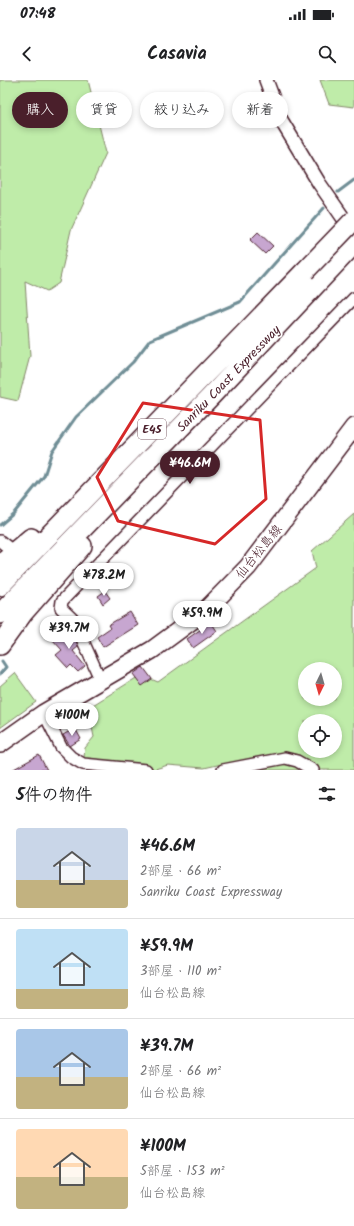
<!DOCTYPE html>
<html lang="ja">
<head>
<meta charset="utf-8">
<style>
	:root { --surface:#fff; --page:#f6f6f6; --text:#202124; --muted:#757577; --line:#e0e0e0; --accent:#4a1f2b }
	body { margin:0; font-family:Kalam,"Klee One",sans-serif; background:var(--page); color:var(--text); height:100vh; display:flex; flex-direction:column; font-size:15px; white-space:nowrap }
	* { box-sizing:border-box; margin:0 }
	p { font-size:13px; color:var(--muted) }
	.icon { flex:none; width:22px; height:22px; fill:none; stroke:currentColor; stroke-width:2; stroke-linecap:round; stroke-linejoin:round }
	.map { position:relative; height:690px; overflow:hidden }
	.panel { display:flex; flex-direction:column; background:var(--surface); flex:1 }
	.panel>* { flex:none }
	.guide { position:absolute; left:12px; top:12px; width:330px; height:36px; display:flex; gap:8px }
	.needle { width:26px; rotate:185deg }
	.buttons { position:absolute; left:298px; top:582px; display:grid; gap:8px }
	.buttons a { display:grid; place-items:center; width:44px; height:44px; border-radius:50%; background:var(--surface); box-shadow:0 2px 6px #0003; font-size:20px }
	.price { position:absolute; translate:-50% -34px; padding:0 9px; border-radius:14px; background:#fff; color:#222; font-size:13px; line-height:26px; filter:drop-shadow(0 1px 2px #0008) }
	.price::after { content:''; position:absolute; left:50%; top:24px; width:12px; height:9px; margin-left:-6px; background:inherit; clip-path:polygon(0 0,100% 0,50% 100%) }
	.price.selected { background:var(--accent); color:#fff }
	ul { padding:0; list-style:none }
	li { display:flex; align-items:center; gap:12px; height:100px; padding:0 16px }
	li+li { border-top:1px solid var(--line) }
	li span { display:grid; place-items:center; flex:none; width:112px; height:80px; border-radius:4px; color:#555 }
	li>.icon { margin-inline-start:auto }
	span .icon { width:48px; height:48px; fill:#fffc; stroke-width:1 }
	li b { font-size:17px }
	h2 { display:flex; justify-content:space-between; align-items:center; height:48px; padding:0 16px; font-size:17px }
	.tag { padding:0 14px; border-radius:18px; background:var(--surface); box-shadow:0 2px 6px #0003; font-size:14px; line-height:36px }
	.tag.selected { background:var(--accent); color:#fff }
	.status { display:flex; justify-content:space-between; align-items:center; height:28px; padding:0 20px; background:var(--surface); direction:ltr }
	.status svg { height:11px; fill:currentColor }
	header { display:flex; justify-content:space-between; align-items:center; height:52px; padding:0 16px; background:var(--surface); font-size:18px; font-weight:700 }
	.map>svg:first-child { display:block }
	.green { fill:#bfeca9; stroke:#84866a; fill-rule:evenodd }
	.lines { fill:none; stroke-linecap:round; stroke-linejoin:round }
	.stream { stroke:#6f8e96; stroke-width:3 }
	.building { fill:#c7a6d0; stroke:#4a1f2b }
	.minor-casing { stroke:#4a1f2b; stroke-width:14 }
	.tertiary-casing { stroke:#4a1f2b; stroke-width:16 }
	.primary-casing { stroke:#4a1f2b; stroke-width:20 }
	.motorway-casing { stroke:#4a1f2b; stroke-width:22 }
	.minor { stroke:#fff; stroke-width:11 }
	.tertiary { stroke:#fff; stroke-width:13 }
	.primary { stroke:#fff; stroke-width:17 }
	.motorway { stroke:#fff; stroke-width:19 }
	.motorway-bridge-casing { stroke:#4a1f2b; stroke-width:22; stroke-linecap:butt }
	.motorway-bridge { stroke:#fff; stroke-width:19 }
	.marked { fill:none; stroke:#d62828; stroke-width:3; stroke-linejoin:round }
	.labels { text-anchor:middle; stroke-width:3.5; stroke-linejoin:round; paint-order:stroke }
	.shield { fill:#fff; stroke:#80626b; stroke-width:1 }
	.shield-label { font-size:12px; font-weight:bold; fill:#4a1f2b }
	.street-label { font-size:13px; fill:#4a1f2b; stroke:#fff }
</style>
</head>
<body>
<div class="status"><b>07:48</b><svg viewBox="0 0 49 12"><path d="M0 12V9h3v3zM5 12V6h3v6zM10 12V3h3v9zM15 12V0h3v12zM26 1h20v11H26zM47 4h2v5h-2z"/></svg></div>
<header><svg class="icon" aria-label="back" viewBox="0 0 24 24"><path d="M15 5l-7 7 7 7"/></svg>Casavia<svg class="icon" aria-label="search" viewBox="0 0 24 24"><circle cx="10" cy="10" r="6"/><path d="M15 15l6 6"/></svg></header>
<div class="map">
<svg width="354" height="690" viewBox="0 0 354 690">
	<rect width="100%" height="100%" fill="#fff"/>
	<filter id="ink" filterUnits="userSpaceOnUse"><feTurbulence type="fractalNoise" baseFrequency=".025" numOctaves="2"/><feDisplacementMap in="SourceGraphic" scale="8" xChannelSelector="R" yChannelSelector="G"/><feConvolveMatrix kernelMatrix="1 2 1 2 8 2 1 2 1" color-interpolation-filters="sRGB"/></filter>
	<g filter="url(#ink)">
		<path class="green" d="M0,0H88L106,73L71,150L59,203L47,211L25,201L30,276L18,321L0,317Z
			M320,0H354V27L329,24Z
			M354,434V690H224L222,684L204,688L168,685L152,690H91L84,677L85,668L94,657L88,628L141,595L158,602L316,488L312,471ZM305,589H335V619H305ZM305,641H335V671H305Z
			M15,593L36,622L0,648V606Z"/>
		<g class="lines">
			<path class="stream" d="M338,112L354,100
				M0,445L14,433L44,396L52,371L76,337L133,282L150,260L240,222L324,128
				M0,594L6,587L2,581"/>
		</g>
		<path class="building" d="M258,152L273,166L265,174L250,160Z
			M105,511L110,518L103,524L98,516Z
			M130,532L138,545L103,567L97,557L110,548L108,545Z
			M211,542L217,551L193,568L187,559Z
			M71,550L76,556L78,567L73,571L85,586L78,592L71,585L68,588L56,575L62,570L52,559L60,552L64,557Z
			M143,587L152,599L142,606L133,594Z
			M75,648L81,659L70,666L63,655Z
			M39,675L47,690H12Z"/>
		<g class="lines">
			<defs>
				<path id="minor" d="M0,461L10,469
					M101,601L83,561L82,548L61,528L62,521L354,218
					M44,633L61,667L71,677L83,684L146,690
					M223,690L285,678L297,681L313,690"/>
				<path id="tertiary" d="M266,0L281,40L319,103L353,152"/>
				<path id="primary" d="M0,664L44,633L152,570L205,531L248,487L354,347"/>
				<path id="motorway" d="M0,484L31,458
					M0,506L305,191
					M0,534L211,316L354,164
					M0,565L23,533L82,466"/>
			</defs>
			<use href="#minor" class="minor-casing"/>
			<use href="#tertiary" class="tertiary-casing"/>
			<use href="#primary" class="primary-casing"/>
			<use href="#motorway" class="motorway-casing"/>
			<use href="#minor" class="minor"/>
			<use href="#tertiary" class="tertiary"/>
			<use href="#primary" class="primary"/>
			<use href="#motorway" class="motorway"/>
			<defs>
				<path id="motorway-bridge" d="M305,191L354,140"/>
			</defs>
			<use href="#motorway-bridge" class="motorway-bridge-casing"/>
			<use href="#motorway-bridge" class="motorway-bridge"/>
		</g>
	</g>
	<path class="marked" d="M143,323L260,340L266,419L215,464L118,441L97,397Z"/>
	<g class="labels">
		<rect class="shield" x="138" y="339" width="28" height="20" rx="3"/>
		<g class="shield-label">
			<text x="152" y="353">E45</text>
		</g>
		<g class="street-label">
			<text transform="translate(228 298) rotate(-46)" y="5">Sanriku Coast Expressway</text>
			<text transform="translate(258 471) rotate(-51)" y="5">仙台松島線</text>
		</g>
	</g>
</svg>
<div class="buttons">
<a><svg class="needle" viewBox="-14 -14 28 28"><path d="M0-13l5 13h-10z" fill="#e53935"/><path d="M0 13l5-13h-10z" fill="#757577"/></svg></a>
<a><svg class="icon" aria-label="locate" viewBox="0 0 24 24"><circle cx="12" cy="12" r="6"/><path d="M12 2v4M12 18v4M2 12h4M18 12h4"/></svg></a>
</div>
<b class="price selected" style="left:190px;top:405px">¥46.6M</b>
<b class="price" style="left:104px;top:517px">¥78.2M</b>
<b class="price" style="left:202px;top:555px">¥59.9M</b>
<b class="price" style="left:69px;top:570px">¥39.7M</b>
<b class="price" style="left:72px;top:657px">¥100M</b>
<div class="guide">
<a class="tag selected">購入</a>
<a class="tag">賃貸</a>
<a class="tag">絞り込み</a>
<a class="tag">新着</a>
</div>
</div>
<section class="panel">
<h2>5件の物件<svg class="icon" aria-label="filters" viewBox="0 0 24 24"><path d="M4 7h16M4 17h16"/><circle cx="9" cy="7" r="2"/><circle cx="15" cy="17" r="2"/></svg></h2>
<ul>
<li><span style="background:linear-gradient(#c9d6e8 65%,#c2b280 0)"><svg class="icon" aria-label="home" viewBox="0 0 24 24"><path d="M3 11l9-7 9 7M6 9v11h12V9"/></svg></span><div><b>¥46.6M</b><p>2部屋 · 66 m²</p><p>Sanriku Coast Expressway</p></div></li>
<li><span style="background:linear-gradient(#bfe0f5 75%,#c2b280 0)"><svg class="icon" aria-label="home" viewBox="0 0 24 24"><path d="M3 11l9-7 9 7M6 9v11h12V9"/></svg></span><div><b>¥59.9M</b><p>3部屋 · 110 m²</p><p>仙台松島線</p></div></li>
<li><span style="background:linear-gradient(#a9c7e8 60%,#c2b280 0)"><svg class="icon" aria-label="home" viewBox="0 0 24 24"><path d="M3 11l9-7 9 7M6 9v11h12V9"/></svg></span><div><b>¥39.7M</b><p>2部屋 · 66 m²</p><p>仙台松島線</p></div></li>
<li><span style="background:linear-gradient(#ffd9b3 60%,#c2b280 0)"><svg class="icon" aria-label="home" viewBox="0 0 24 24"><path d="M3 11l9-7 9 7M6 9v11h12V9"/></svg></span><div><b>¥100M</b><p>5部屋 · 153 m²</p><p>仙台松島線</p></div></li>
</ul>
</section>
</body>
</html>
